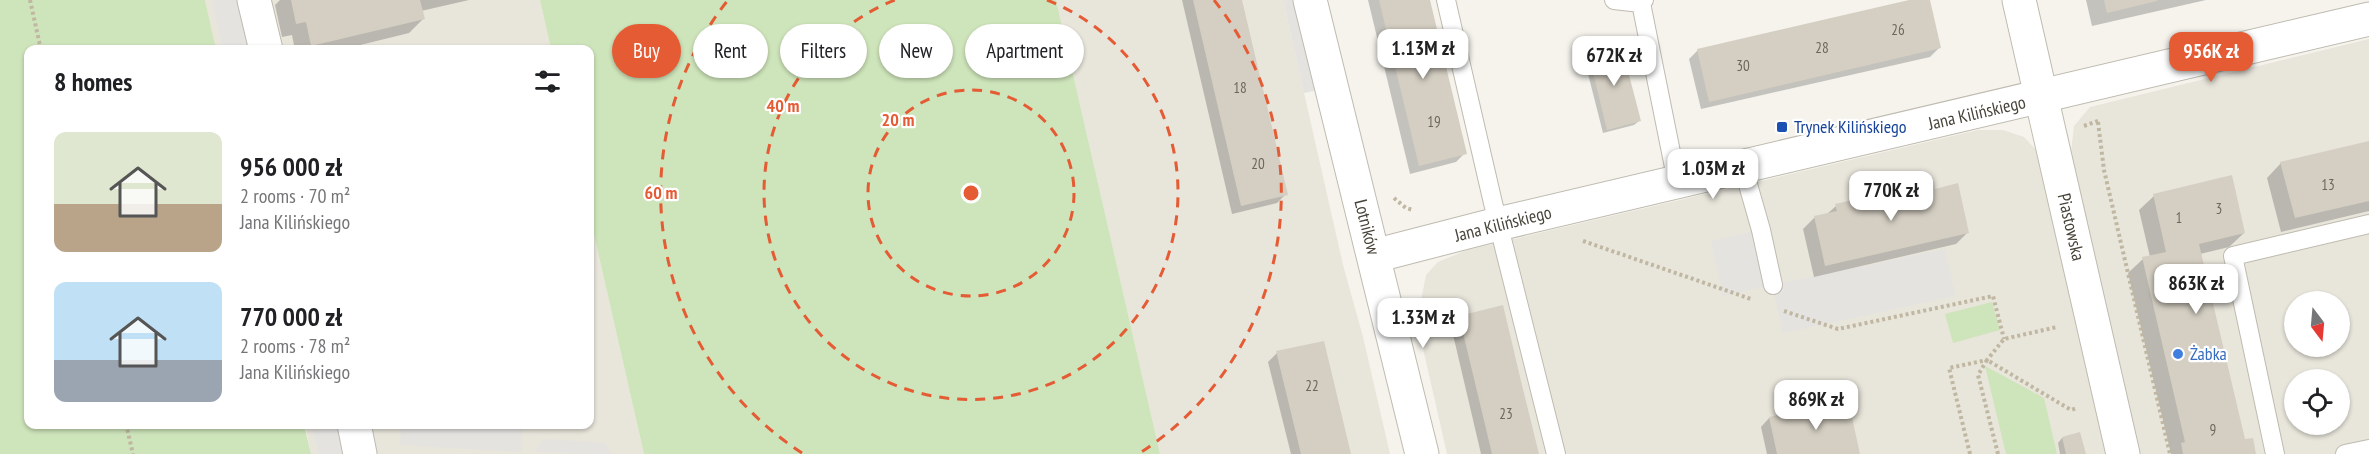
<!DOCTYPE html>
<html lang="en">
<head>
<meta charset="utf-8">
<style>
	:root { --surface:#fff; --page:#f6f6f6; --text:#202124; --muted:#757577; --accent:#e45b34 }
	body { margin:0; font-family:"PT Sans Narrow",sans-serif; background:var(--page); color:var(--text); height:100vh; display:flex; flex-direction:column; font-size:22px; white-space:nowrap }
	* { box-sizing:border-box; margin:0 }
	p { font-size:20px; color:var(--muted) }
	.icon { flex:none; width:33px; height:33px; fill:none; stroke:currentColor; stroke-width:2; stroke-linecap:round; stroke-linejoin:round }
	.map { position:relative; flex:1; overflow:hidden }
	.side { position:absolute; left:24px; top:45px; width:570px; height:384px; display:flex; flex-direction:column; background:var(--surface); border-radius:12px; box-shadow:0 2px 4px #0004 }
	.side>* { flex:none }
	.top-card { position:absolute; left:612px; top:24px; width:570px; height:54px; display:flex; gap:12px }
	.needle { width:39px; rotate:164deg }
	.tools { position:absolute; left:2284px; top:291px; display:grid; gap:12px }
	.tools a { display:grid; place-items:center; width:66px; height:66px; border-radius:50%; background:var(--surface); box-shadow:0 2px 4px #0004; font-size:30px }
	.price { position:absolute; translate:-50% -51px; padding:0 14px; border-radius:12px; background:#fff; color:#222; font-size:20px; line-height:39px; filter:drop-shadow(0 2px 3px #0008) }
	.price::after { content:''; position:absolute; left:50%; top:36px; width:18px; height:14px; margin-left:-9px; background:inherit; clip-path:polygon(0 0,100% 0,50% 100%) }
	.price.on { background:var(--accent); color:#fff }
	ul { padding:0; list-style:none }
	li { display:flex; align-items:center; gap:18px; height:150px; padding:0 30px }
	li span { display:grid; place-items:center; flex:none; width:168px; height:120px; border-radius:12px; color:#555 }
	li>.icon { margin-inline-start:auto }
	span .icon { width:72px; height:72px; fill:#fffc; stroke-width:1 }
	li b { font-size:26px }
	h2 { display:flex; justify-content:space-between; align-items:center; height:72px; padding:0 30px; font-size:26px }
	.pill { padding:0 21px; border-radius:27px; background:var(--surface); box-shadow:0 2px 4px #0004; font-size:21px; line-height:54px }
	.pill.on { background:var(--accent); color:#fff }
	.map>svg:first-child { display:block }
	.residential { fill:#e8e5db; fill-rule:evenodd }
	.green { fill:#cee4ba }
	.parking { fill:#e4e3e0 }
	.shadow { fill:#0003 }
	.building { fill:#d5cfc3 }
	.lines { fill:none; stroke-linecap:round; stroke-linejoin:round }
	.service-casing { stroke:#bfbbb0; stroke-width:20 }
	.minor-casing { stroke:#bfbbb0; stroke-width:35 }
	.tertiary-casing { stroke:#bfbbb0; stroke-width:35 }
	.path { stroke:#c0b7a2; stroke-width:4; stroke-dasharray:3 3; stroke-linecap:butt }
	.service { stroke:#fff; stroke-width:18 }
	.minor { stroke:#fff; stroke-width:33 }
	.tertiary { stroke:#fff; stroke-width:33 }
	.ring { fill:none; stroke:#e45b34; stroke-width:3; stroke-dasharray:10 8 }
	.transit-dot { fill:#1a4fb4; stroke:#fff; stroke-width:2 }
	.shop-dot { fill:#3f7fe0; stroke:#fff; stroke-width:2 }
	.labels { text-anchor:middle; stroke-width:4.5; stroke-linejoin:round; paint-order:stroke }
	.number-label { font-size:15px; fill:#6b675c }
	.street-label { font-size:18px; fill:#48443a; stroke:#fff }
	.transit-label { font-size:18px; fill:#164399; stroke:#fff; text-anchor:start }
	.shop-label { font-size:18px; fill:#366cbe; stroke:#fff; text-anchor:start }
	.centre { fill:#e45b34; stroke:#fff; stroke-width:3 }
	.ring-label { font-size:18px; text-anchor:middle; font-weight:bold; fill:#e45b34; stroke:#fff; stroke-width:4.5; stroke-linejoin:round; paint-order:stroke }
</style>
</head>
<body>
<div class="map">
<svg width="2369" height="454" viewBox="0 0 2369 454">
	<rect width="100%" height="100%" fill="#f5f3ec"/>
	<path class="residential" d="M205,0H540L551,49H216Z
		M1056,0H1283L1343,265L1363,337L1390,454H1160Z
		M2369,39V454H1447L1417,322L1426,275L1438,262L1467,250L1978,130H2003L2024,137L2037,151L2071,152L2074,126L2090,107ZM2295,302H2340V346H2295ZM2295,380H2340V424H2295Z
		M590,217L644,454H311L305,425L590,424Z"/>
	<path class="green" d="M0,0H205L216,49L28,50V424L304,425L311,454H0Z
		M540,0H1056L1160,454H644L590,217V50L551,49Z
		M1992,302L2000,330L1953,343L1945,314Z
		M1985,366L2044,398L2057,454H2006Z"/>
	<path class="parking" d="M212,0H239L251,49H223Z
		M1283,0H1296L1318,90L1304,93Z
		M1761,230L1773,285L1945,249L1955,296L1783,333L1772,285L1723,296L1711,241Z
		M312,425H340L347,454H319Z
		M401,425H522V452L400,445Z
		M543,439L605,443L611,454L535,452Z"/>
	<path class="shadow" d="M280,0H469L421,11L423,19L409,33L340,50H295L292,35L282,37L275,5Z
		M1182,0H1240L1286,194L1277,203L1232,214Z
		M1368,0H1428L1465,153L1456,162L1410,174Z
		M1916,0H1928L1939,48L1930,57L1701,109L1689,59L1698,50Z
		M2086,0H2206L2092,26Z
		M1589,53L1639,121L1634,125L1603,133L1584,58Z
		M2369,143V211L2281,232L2267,178L2281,163Z
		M1933,191L1968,232L1956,244L1814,277L1803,229L1815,217L1827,214L1836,206Z
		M2154,196L2244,233L2229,247L2200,254L2244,441L2255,454H2171L2128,273L2143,259L2150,257L2139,210Z
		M1459,317L1538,454H1481L1451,326Z
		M1277,353L1350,454H1291L1268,362Z
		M1769,418L1859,454H1767L1761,427Z
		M2079,434L2084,454H2060L2058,443L2062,438Z"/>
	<path class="building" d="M291,0H420L425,19L311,46L306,22L296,24Z
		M1193,0H1242L1288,195L1241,206Z
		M1379,0H1430L1467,154L1419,166Z
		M1909,0H1930L1941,48L1709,102L1697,49Z
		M2104,0H2157V1L2107,13Z
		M1621,44L1641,121L1607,130L1588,52Z
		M2369,141V201L2295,218L2280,162Z
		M2232,175L2245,233L2199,244L2245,439L2253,438L2256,454H2183L2181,443L2185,442L2142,257L2166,252L2153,194Z
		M1934,181L1935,189L1958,183L1969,233L1825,266L1814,216L1837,211L1835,204Z
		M1503,305L1521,381L1539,454H1492L1459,316Z
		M1324,341L1351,454H1301L1276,351Z
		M1848,399L1860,454H1777L1769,417Z
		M2080,432L2086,454H2066L2062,437Z"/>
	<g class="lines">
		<defs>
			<path id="service" d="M1446,0L1493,203L1556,454
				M1614,0L1641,3
				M1644,0L1641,3L1677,182
				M1743,167L1761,230L1773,285
				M2275,454L2233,256L2369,224
				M2345,454L2369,449"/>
			<path id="minor" d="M254,0L266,50
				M2019,0L2123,454
				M354,424L360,454"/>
			<path id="tertiary" d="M1310,0L1422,454
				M1374,256L1498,224L2369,19"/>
		</defs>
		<use href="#service" class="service-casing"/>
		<use href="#minor" class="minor-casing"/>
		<use href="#tertiary" class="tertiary-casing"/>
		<path class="path" d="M30,0L41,50
			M2098,122L2104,170L2170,454
			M2084,126L2098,121
			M1394,198L1406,208L1413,210
			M1583,241L1751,299
			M1784,311L1838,329L1993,296L2004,339
			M126,424L133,454
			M1970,454L1949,368L1987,360L2004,339L2057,327
			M1998,454L1978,375L1987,360L2071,410L2077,408"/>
		<use href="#service" class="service"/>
		<use href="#minor" class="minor"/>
		<use href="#tertiary" class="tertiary"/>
	</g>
	<g class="ring">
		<circle cx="971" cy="193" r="103"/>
		<path d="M1047 0A207 207 0 1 1 895 0"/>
		<path d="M802 453A310 310 0 0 1 728 0M1214 0A310 310 0 0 1 1140 453"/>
	</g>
	<rect class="transit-dot" x="1776" y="121" width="12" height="12" rx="3"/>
	<circle class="shop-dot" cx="2178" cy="354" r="6"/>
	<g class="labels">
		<g class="number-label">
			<text x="1898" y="35">26</text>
			<text x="1822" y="53">28</text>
			<text x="1743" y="71">30</text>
			<text x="1240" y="93">18</text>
			<text x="1434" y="127">19</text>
			<text x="1258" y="169">20</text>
			<text x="2328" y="190">13</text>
			<text x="2219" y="214">3</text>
			<text x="2179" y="223">1</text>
			<text x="1312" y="391">22</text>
			<text x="1506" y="419">23</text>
			<text x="2213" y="435">9</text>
		</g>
		<g class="street-label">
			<text transform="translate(1977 113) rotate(-13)" y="6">Jana Kilińskiego</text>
			<text transform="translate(1503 224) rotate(-14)" y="6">Jana Kilińskiego</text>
			<text transform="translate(1367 227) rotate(76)" y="6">Lotników</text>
			<text transform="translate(2071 227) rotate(77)" y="6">Piastowska</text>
		</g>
		<g class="transit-label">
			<text x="1794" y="133">Trynek Kilińskiego</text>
		</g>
		<g class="shop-label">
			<text x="2190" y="360">Żabka</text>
		</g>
	</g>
	<circle cx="971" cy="193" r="9" class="centre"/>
	<g class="ring-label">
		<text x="783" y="112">40 m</text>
		<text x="898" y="126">20 m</text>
		<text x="661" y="199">60 m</text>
	</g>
</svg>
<div class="tools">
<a><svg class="needle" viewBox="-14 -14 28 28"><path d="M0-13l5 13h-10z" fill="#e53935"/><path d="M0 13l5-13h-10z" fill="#757577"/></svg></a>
<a><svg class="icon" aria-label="locate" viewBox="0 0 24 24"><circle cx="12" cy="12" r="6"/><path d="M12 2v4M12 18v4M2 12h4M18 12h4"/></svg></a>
</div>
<b class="price" style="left:1423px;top:80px">1.13M zł</b>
<b class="price on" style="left:2211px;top:83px">956K zł</b>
<b class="price" style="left:1614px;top:87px">672K zł</b>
<b class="price" style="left:1713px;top:200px">1.03M zł</b>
<b class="price" style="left:1891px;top:222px">770K zł</b>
<b class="price" style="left:2196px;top:315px">863K zł</b>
<b class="price" style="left:1423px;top:349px">1.33M zł</b>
<b class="price" style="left:1816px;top:431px">869K zł</b>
<div class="top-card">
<a class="pill on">Buy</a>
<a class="pill">Rent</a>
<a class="pill">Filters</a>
<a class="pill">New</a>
<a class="pill">Apartment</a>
</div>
<section class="side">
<h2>8 homes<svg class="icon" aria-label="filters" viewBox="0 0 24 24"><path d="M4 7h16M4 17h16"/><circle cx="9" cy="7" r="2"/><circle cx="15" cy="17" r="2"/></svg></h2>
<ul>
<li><span style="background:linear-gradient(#dfe7d0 60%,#b9a48a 0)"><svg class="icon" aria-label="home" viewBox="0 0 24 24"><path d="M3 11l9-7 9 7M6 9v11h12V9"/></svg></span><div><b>956 000 zł</b><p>2 rooms · 70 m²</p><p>Jana Kilińskiego</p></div></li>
<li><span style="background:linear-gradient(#bfe0f5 65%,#9aa5b1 0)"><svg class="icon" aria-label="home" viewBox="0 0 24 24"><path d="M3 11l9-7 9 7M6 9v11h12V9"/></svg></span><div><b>770 000 zł</b><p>2 rooms · 78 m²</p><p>Jana Kilińskiego</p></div></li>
</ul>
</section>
</div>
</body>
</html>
